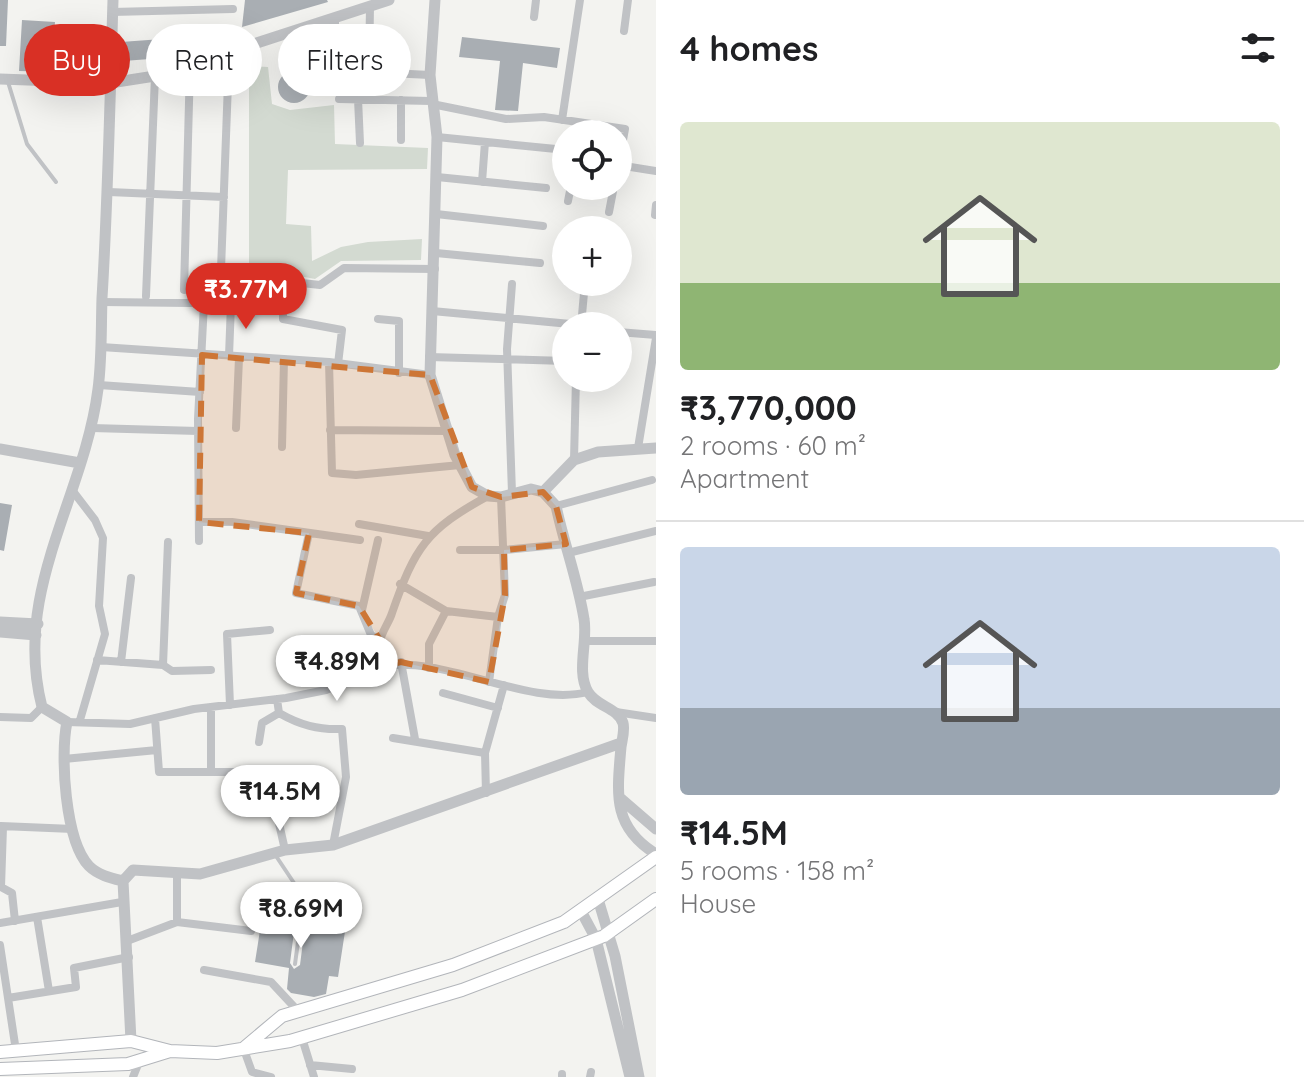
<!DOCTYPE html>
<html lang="en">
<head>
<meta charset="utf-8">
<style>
	:root { --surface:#fff; --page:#f2f2f2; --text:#202124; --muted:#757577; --line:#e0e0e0; --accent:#d93025 }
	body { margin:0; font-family:Quicksand,sans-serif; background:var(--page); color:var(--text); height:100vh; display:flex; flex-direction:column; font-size:30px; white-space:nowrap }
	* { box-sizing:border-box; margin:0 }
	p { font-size:26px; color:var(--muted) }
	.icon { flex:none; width:44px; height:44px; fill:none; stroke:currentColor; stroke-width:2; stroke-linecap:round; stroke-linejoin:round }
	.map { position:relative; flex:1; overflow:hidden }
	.panel { display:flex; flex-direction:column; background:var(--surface); width:648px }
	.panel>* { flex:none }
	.guide { position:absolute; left:24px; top:24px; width:512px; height:72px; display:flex; gap:16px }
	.tools { position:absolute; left:552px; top:120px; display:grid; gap:16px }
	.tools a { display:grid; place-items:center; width:80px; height:80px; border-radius:50%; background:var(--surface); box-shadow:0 8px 32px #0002; font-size:40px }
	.price { position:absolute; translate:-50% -68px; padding:0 18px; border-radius:28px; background:#fff; color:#222; font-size:26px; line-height:52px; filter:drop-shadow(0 2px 4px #0008) }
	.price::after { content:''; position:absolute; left:50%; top:48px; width:24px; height:18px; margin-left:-12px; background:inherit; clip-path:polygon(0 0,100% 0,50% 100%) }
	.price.active { background:var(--accent); color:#fff }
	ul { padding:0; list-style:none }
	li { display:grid; align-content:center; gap:16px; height:424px; padding:0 24px }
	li+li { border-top:2px solid var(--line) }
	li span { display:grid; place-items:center; height:248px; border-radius:8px; color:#555 }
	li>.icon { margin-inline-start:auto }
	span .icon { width:144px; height:144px; fill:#fffc; stroke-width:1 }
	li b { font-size:34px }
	h2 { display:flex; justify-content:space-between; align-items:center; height:96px; padding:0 24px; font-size:34px }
	.chip { padding:0 28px; border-radius:36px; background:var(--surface); box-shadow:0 8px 32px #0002; font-size:28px; line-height:72px }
	.chip.active { background:var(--accent); color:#fff }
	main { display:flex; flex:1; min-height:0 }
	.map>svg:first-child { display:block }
	.green { fill:#d3dad1 }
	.building { fill:#a9aeb3 }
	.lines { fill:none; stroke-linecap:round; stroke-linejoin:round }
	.secondary-casing { stroke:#b2b5ba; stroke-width:14 }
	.service { stroke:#c0c2c5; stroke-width:4 }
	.minor { stroke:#c0c2c5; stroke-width:8 }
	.tertiary { stroke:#c0c2c5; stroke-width:11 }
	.secondary { stroke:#fff; stroke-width:12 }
	.marked { fill:#cd7636; fill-opacity:0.2; stroke:#cd7636; stroke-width:6; stroke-dasharray:16 10; stroke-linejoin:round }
</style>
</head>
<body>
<main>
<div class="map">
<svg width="656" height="1077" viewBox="0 0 656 1077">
	<rect width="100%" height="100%" fill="#f3f3f0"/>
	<path class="green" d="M249,66L268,67L272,104L290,110L334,105L335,144L428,148L427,169L288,170L286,224L311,226L312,261L341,247L368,242L422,239L421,260L341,261L315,279L249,266Z"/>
	<path class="building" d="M0,0H8L6,46H0Z
		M245,0H327L328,2L242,27Z
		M22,20L55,22L51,72L19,71Z
		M462,37L560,48L557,68L523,63L518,111L495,110L500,61L459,57Z
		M162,39L164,58L123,61L121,42Z
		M278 87a16 16 0 1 1 32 0a16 16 0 1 1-32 0Z
		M0,503L12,505L4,551L0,550Z
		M264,905L293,910L292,916H296L290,963L294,969L300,965L306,918L346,925L338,977L329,976L326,994L314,997L291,993L287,989L289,968L255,962Z"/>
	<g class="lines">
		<defs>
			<path id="secondary" d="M245,1047L282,1016L453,965L564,922L656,857
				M0,1052L131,1041L170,1051L217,1053L290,1041L462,990L604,936L656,899
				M0,1069L128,1064L170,1051"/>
		</defs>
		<use href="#secondary" class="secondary-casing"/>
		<path class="service" d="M8,82L27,144L56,182
			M276,856L304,898L295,964"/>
		<path class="minor" d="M370,6L369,72L430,75
			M112,12L233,9
			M534,17L536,0
			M335,18V80
			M624,31L628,0
			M339,99L431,101
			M358,99L360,143
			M432,104L506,119L544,117L625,129L618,167
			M562,120L580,0
			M437,137L566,150
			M401,140V100
			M618,165L656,171
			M437,177L546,188
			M482,182L485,142
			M109,192L224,197
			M568,201L571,186
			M609,212L614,186
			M436,214L543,226
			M655,215L656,205
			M436,253L540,263
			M247,277L320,285L344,268L435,269
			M284,280L283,319L342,330L338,364
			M184,290L190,65
			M146,296L155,76
			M220,296L228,83
			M102,302L282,304
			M432,311L581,325
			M378,319L399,321V373
			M581,326L585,282
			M618,332L656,335
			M101,347L329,362L430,375
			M229,356L231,304
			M429,357L566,361
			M329,362L332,473L356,475L460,465
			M99,385L200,392
			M92,428L198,431
			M236,428L239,358
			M330,430L447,431
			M282,447L284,359
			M638,448L656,338
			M574,460L576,378
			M72,490L95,520L103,538L99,606L105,634L80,720
			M512,493L507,349L512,284
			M556,506L652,480
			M199,522H232L360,540
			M359,524L428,536
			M309,533L296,593L359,606L371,635L380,640
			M199,541L198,419L204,303
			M460,550H504L566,544
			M568,553L656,531
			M400,584L446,611L498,617
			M579,597L654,582
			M362,610L378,540
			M585,641H656
			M97,660L163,665L172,671L211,670
			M121,662L131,578
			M401,662L415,739
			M163,665L168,542
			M380,667C443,653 526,708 588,692
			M429,668V644L446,611
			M489,682L498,617L505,595L501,497
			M443,693L498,708
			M277,699L279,713C300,725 318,730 342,729L346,777L333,845
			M230,705L227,634L270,630
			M616,712L656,718
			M0,717L31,718L42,707
			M155,718L159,772H276L278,819L285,850
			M67,722L130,724L194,709L286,698L326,690L380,667C382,658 379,651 380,642C381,632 389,623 392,613C415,547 426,530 488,496
			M393,738L485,753
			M259,742L262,723L279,713
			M64,759L157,750
			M211,770V707
			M486,793L485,753L504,685
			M1,826L73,829
			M3,827L1,887L12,893L15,921
			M177,873V922
			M37,917L49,991
			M0,923L122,902
			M127,941L177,922L251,931
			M0,945L16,1051
			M204,970L271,982L298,1011
			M8,998L76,987L74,968L129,957
			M302,1038L314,1077
			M243,1047L252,1072L271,1077
			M310,1065L352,1069
			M133,1077L139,1062
			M562,1077V1074
			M590,1077L591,1072"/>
		<path class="tertiary" d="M113,0C110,99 108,198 102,298C101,328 102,359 98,389C84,499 12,590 42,707L67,722C60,755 65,841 89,866C98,875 111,878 123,881
			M435,0L430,75L437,137L430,375L455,455L472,487L488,496L501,497L531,489L543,492L556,506C564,544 578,581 584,619C588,641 576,672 588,692C597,707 617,707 623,723C625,730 622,740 621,747C617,794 612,827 656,854
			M0,79L110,83L155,76L389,0
			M0,449L80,463
			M543,492L574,460L598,452L656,448
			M0,622L38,624
			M0,632L36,635
			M620,798L656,829
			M598,899L615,956L639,1077
			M581,911L596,939L630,1077
			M131,1041L123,881L133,870L200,874L285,850L333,845L621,743"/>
		<use href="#secondary" class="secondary"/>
	</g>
	<path class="marked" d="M202,355L430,375L472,487L501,497L543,492L556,506L566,544L504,550L505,595L489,682L401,662L380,667V640L359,606L296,593L309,533L199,522Z"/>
</svg>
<div class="tools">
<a><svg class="icon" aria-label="locate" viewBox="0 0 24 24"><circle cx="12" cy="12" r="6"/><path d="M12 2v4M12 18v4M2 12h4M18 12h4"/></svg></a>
<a>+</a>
<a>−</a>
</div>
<b class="price active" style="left:246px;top:331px">₹3.77M</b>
<b class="price" style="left:337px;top:703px">₹4.89M</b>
<b class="price" style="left:280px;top:833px">₹14.5M</b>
<b class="price" style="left:301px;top:950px">₹8.69M</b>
<div class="guide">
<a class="chip active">Buy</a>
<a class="chip">Rent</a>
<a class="chip">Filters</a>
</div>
</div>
<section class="panel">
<h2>4 homes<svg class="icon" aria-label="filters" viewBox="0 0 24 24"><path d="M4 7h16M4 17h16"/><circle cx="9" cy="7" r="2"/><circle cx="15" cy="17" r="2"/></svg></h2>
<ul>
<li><span style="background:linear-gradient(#dfe7d0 65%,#8fb573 0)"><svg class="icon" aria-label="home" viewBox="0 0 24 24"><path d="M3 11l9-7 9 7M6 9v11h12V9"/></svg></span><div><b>₹3,770,000</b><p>2 rooms · 60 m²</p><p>Apartment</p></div></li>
<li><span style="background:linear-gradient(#c9d6e8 65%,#9aa5b1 0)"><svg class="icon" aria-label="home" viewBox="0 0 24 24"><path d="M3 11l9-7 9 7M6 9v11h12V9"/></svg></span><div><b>₹14.5M</b><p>5 rooms · 158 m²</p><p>House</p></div></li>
</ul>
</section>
</main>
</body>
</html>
